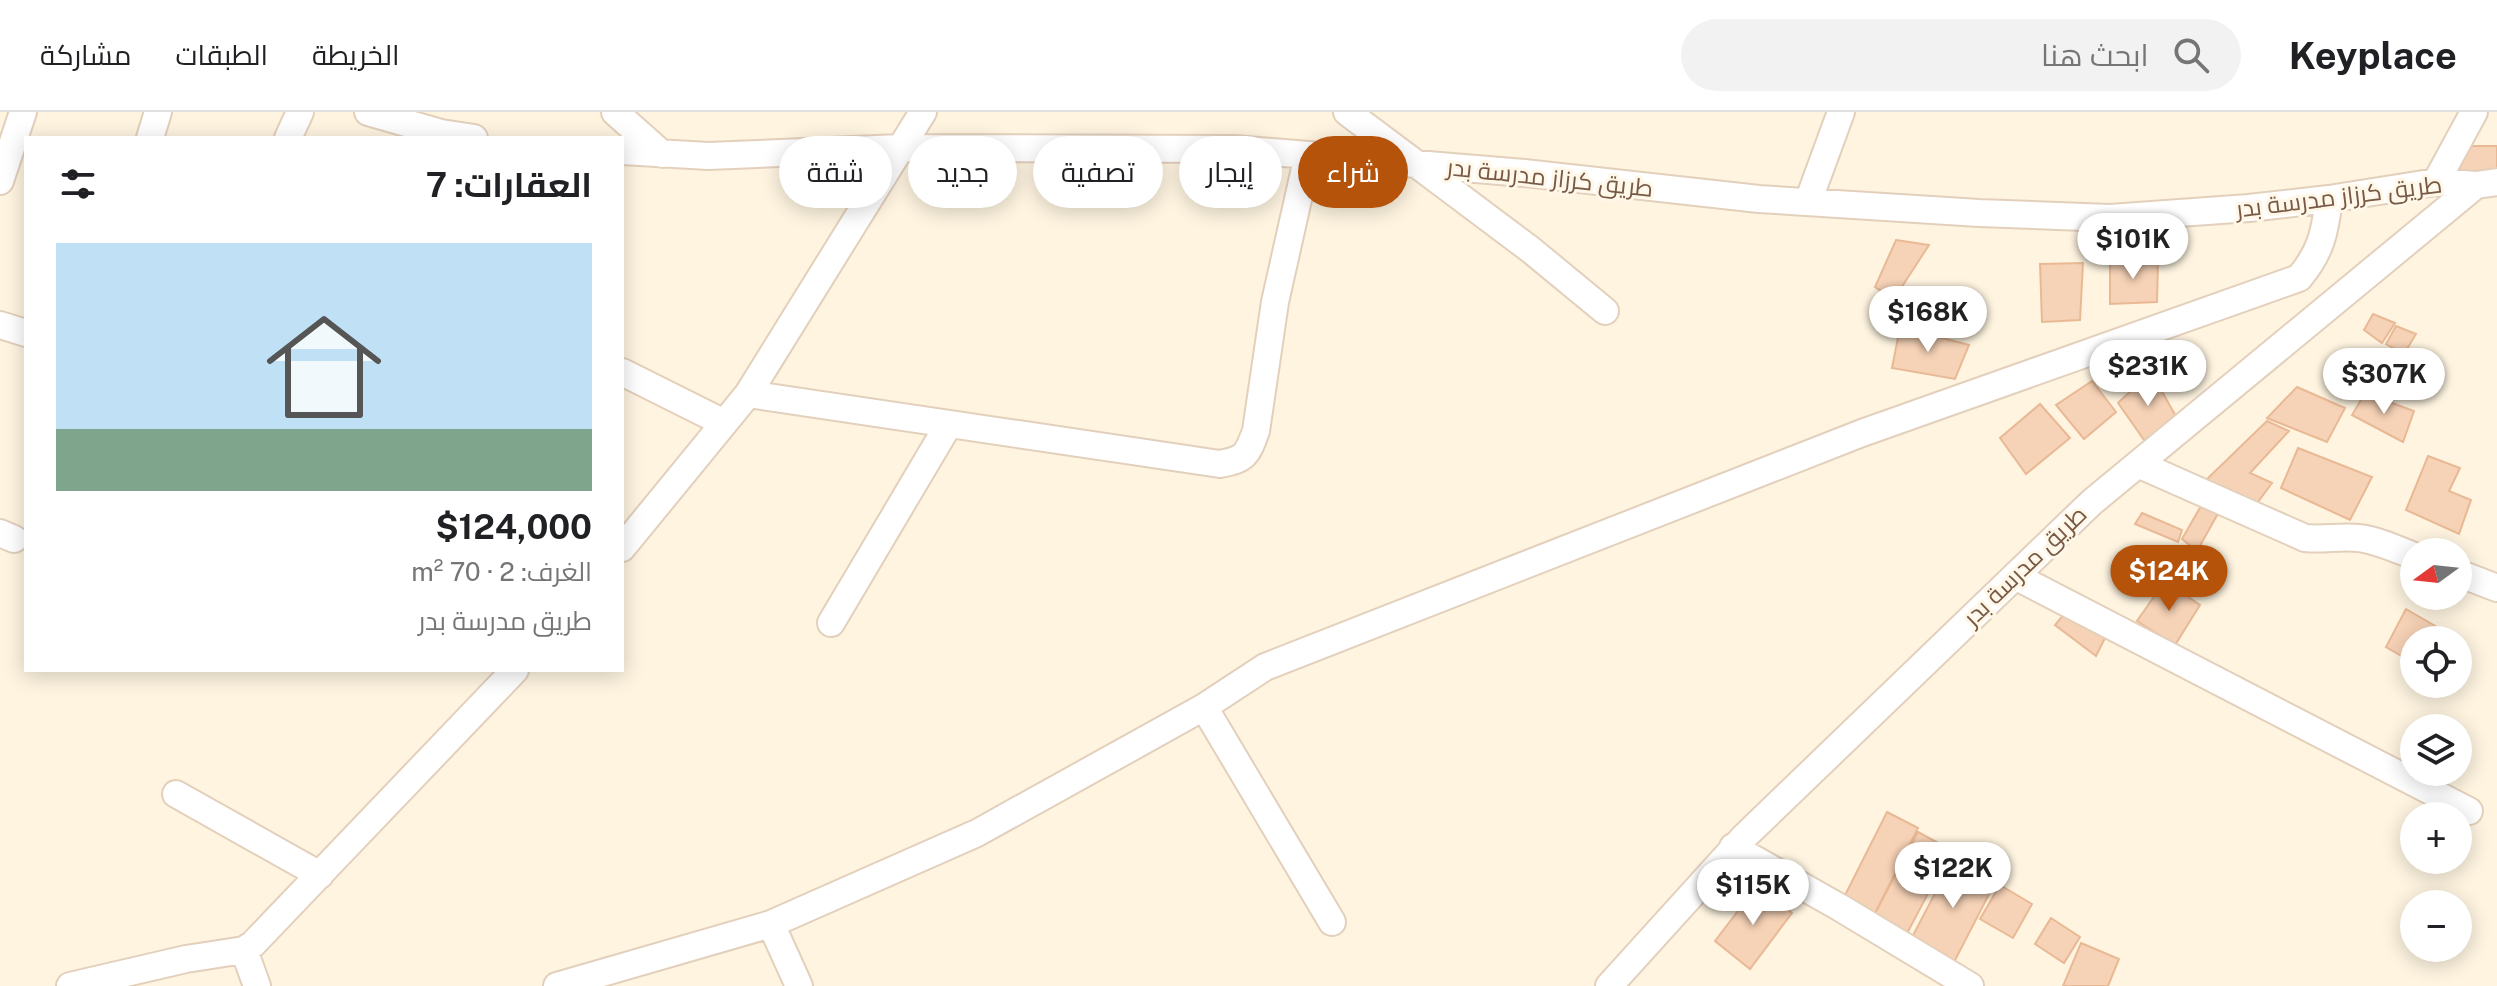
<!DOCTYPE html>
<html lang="ar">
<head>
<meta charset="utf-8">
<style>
	:root { --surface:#fff; --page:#f2f2f2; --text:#202124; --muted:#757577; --line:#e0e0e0; --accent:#b45309 }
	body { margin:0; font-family:"Public Sans",Cairo,sans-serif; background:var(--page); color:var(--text); direction:rtl; height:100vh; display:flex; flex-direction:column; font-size:30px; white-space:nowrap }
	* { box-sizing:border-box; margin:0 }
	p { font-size:26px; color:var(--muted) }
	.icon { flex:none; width:44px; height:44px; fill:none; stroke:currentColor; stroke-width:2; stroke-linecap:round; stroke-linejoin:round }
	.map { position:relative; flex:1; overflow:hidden; direction:ltr }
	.details { position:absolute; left:24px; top:24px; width:600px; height:536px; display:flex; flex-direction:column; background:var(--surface); border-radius:0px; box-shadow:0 4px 20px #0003; direction:rtl }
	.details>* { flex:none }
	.top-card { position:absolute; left:648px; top:24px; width:760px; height:72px; direction:rtl; display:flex; gap:16px }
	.needle { width:52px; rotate:255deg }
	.fabs { position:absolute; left:2400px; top:426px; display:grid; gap:16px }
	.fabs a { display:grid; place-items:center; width:72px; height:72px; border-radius:50%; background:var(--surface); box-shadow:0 4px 20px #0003; font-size:40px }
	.price { position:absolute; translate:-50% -68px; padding:0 18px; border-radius:28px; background:#fff; color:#222; font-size:26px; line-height:52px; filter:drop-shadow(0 2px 4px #0008) }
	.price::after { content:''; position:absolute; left:50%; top:48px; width:24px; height:18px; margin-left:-12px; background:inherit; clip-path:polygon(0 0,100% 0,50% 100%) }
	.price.current { background:var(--accent); color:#fff }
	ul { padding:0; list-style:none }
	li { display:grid; align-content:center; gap:16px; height:424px; padding:0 32px }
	li span { display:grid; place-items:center; height:248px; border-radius:0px; color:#555 }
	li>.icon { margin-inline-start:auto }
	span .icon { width:144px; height:144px; fill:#fffc; stroke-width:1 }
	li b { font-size:34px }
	h2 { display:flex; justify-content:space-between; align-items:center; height:96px; padding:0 32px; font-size:34px }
	.pill { padding:0 28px; border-radius:36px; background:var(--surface); box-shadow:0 4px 20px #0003; font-size:28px; line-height:72px }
	.pill.current { background:var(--accent); color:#fff }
	header { display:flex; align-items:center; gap:48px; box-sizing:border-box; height:112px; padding:0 40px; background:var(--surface); border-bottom:2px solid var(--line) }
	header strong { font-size:38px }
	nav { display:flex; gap:44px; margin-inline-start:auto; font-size:28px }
	.search { width:560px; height:72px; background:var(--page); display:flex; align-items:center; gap:20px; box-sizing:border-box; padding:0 28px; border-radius:44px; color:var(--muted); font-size:30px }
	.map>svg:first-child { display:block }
	.building { fill:#f6d2b6; stroke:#e9b995; stroke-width:2 }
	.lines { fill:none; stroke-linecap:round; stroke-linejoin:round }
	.minor-casing { stroke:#e3d0bc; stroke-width:30 }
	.minor { stroke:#fff; stroke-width:26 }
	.labels { text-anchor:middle; stroke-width:6; stroke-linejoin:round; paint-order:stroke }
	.street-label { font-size:24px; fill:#775946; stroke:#fff7e8 }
</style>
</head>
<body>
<header>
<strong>Keyplace</strong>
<div class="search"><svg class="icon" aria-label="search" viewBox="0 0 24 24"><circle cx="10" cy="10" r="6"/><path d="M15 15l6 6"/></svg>ابحث هنا</div>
<nav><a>الخريطة</a><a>الطبقات</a><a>مشاركة</a></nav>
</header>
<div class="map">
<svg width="2497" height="874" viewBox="0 0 2497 874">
	<rect width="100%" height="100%" fill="#fef4e0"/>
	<path class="building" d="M2468,34H2497V63L2471,64L2459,58Z
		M1896,128L1929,133L1894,187L1875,175Z
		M2110,147L2158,148L2157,190L2110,192Z
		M2083,151L2080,208L2042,210L2040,152Z
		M2373,202L2395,211L2382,231L2364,218Z
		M2396,214L2416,222L2404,242L2386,232Z
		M1900,215L1969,233L1955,267L1892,256Z
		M2151,260L2178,308L2144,328L2118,291Z
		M2092,269L2116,300L2084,327L2056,293Z
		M2297,275L2345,296L2327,330L2267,306Z
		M2365,281L2414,299L2403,330L2352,303Z
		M2040,292L2070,326L2026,362L2000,326Z
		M2267,309L2289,319L2250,361L2272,371L2255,394L2204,370Z
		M2298,336L2372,365L2350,408L2281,376Z
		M2428,344L2460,356L2449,379L2471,388L2459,422L2406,398Z
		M2205,387L2220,398L2197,439L2182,427Z
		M2142,401L2182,418L2178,430L2135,412Z
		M2165,469L2200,493L2175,533L2137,509Z
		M2069,496L2107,522L2096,544L2055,513Z
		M2406,497L2444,519L2439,528H2414V551L2386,535Z
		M1887,700L1918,716L1870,811L1839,795Z
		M1918,720L1951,738L1903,829L1870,811Z
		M1956,741L1999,763L1951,856L1908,833Z
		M2000,773L2032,792L2013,826L1980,807Z
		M1757,774L1792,801L1750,857L1715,829Z
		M2051,806L2080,825L2064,851L2035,832Z
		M2081,831L2119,847L2108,874H2063Z"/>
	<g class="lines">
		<defs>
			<path id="minor" d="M368,0L441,21L474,26
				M615,0L662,42
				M1347,0L1531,138L1605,199
				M150,26L158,0
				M288,26L300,0
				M622,39L708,44L900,36L1235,37L1524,61L1759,87L1979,101L2110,106L2249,96L2329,87L2436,70L2476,73L2497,70
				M0,69L23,0
				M2436,70L2474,0
				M1808,90L1841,0
				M0,213L26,221
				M622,260L724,311
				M748,282L1220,352C1246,347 1247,343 1256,319L1275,190L1308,43
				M2138,352L2305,426C2323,428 2340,424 2358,426C2377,428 2396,437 2414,444
				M0,421L14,427
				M622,436L748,282L923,0
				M2458,461L2497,476
				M2015,464L2469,699
				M831,511L949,312
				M1204,595L1332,810
				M176,682L320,763
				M1733,735L1839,795L1970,874
				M771,812L799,874
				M244,838L253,832L515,558
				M70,874L186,847L244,838L257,874
				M557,874L771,812L977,721L1204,595L1265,555L1862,321L2299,166C2321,140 2325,120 2329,87
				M1609,874L1744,725L2092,390L2476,73"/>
		</defs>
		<use href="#minor" class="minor-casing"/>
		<use href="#minor" class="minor"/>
	</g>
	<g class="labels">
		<g class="street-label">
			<text transform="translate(1550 66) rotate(6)" y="8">طريق كرزاز مدرسة بدر</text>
			<text transform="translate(2339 85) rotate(-7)" y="8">طريق كرزاز مدرسة بدر</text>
			<text transform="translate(2025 454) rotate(-44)" y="8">طريق مدرسة بدر</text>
		</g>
	</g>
</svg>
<div class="fabs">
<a><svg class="needle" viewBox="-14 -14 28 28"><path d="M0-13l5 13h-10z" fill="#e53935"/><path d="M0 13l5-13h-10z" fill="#757577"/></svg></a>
<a><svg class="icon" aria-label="locate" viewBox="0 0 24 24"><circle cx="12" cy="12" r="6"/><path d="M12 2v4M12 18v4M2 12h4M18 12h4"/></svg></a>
<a><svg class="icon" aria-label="layers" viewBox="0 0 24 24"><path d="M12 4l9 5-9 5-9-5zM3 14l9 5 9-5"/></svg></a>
<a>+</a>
<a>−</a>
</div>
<b class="price" style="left:2133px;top:169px">$101K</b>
<b class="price" style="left:1928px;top:242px">$168K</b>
<b class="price" style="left:2148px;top:296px">$231K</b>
<b class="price" style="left:2384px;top:304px">$307K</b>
<b class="price current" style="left:2169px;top:501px">$124K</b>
<b class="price" style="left:1953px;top:798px">$122K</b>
<b class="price" style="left:1753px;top:815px">$115K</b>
<div class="top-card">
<a class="pill current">شراء</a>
<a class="pill">إيجار</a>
<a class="pill">تصفية</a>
<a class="pill">جديد</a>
<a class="pill">شقة</a>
</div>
<section class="details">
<h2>العقارات: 7<svg class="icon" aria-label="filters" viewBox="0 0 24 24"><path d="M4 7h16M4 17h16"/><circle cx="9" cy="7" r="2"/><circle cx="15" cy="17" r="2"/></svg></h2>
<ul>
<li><span style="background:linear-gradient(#bfe0f5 75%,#7fa58c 0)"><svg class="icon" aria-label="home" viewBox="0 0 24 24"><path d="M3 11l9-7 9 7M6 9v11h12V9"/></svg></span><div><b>$124,000</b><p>الغرف: 2 · 70 m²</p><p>طريق مدرسة بدر</p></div></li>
</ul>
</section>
</div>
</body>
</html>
